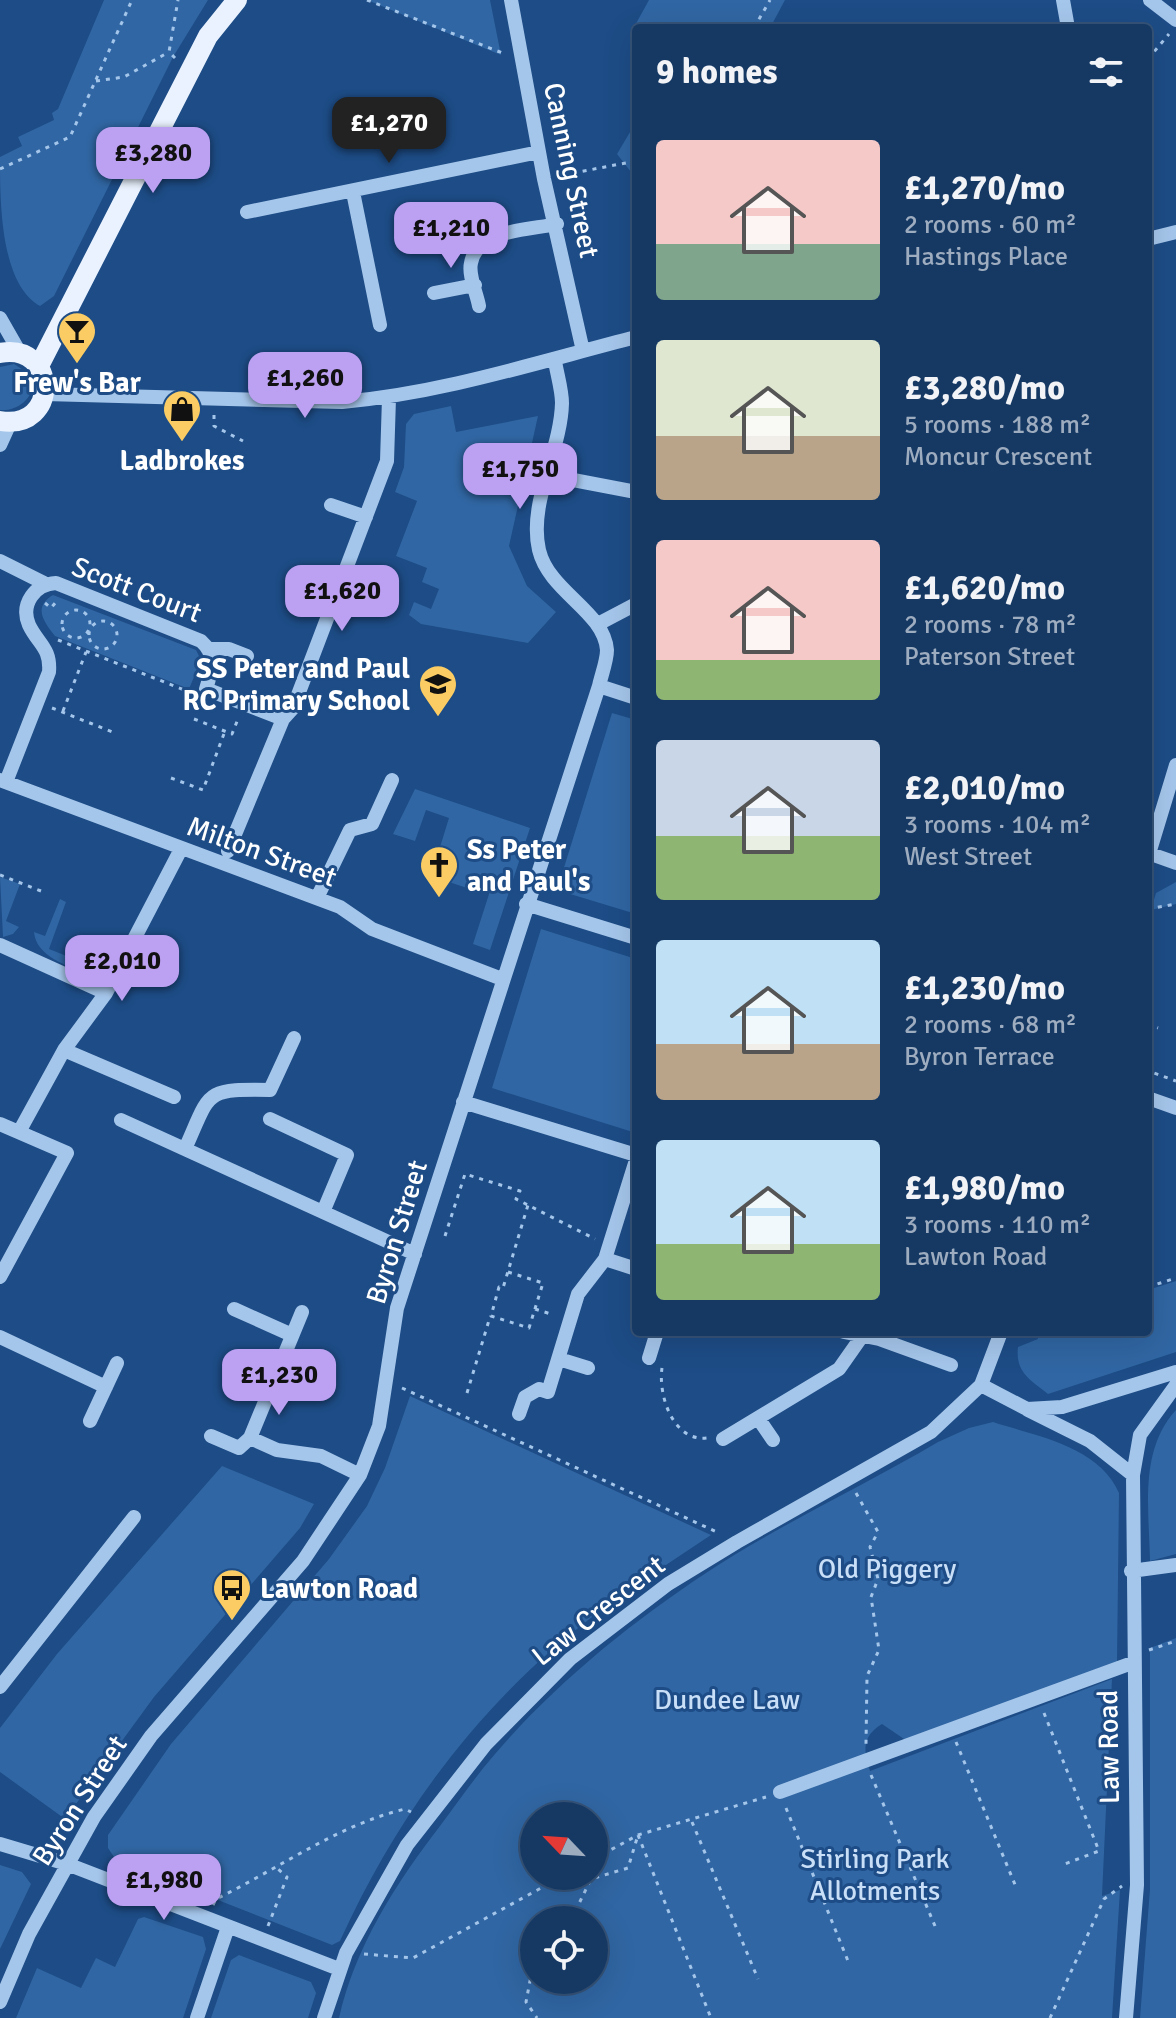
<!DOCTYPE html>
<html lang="en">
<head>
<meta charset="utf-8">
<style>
	:root { --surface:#163964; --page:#1f406a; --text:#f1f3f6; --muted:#9eacbf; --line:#355378; --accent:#bca0f2 }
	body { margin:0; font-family:Signika,sans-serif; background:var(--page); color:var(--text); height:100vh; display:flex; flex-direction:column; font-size:30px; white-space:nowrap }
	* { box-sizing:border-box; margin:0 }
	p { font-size:26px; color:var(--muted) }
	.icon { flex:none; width:44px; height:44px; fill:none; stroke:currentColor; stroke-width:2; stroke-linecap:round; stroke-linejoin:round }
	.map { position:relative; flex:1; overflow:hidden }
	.panel { position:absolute; left:632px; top:24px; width:520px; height:1312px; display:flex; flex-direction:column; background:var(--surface); border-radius:8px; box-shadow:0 8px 32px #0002,0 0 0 2px var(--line) }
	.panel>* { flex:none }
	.needle { width:52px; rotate:295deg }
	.tools { position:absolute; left:520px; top:1802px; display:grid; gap:16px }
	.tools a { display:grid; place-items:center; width:88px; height:88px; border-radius:50%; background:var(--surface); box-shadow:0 8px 32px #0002,0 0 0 2px var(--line); font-size:40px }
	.price { position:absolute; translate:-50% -68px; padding:0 18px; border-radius:16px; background:var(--accent); color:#111; font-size:26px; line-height:52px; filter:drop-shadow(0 2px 4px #0008) }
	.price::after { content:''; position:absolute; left:50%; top:48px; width:24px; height:18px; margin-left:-12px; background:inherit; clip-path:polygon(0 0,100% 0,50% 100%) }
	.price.on { background:#222; color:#fff }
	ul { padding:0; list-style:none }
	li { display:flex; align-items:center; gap:24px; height:200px; padding:0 24px }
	li span { display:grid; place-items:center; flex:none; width:224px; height:160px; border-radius:8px; color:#555 }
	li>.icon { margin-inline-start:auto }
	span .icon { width:96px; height:96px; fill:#fffc; stroke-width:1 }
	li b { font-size:34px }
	h2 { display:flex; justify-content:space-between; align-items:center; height:96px; padding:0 24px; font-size:34px }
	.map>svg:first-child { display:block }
	.green { fill:#3066a3; fill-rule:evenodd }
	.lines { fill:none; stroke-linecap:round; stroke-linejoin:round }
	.path { stroke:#a5c6eb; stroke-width:3; stroke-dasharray:4 6; stroke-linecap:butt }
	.minor { stroke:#a5c6eb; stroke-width:14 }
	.major { stroke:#e9f2fe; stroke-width:20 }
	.labels { text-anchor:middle; stroke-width:6; stroke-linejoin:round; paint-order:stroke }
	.street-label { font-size:28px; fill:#fff; stroke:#1d4c86 }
	.poi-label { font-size:28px; font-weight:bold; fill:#fff; stroke:#1d4c86 }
	.park-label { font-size:28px; fill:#c9dff8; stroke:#1d4c86 }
</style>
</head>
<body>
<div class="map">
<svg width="1176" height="2018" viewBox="0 0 1176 2018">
	<rect width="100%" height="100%" fill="#1d4c86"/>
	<path class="green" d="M104,0H208L173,57L54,296L40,306C0,284 0,201 0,157L22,146L18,137L54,120L52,113L58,109Z
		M367,0H490L501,55Z
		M649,0H785L770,28H636V45L633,29Z
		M636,122V195L631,172L617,154Z
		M14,364L31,375C39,394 19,412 0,410V367Z
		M451,406L456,432L538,416L509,546L527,586L556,612L528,643L421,624L409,615L414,602L431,609L439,589L422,582L427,568L396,556L417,501L395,492L404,467L406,424L414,414Z
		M53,595L196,650L201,660L189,689L55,636C43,621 33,607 53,595Z
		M612,713L636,720V914L557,890Z
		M415,789L530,828L490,950L473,944L490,891L481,888L479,892L431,876L449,818L426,810L415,841L393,834Z
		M0,877L20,884L6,921L19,927L13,934L3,937Z
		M1176,882V904L1151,910L1156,893Z
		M60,899L66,902L49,949L92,966L87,975C68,965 36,957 34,932L45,936Z
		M541,929L636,959V1133L492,1088Z
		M1176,1281V1352L1048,1394C1030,1380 1015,1372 1018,1347L1038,1339L1036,1332H1148V1290Z
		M410,1396L711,1535C657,1571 602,1606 553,1649C460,1730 391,1829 340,1941L332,1945L116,1860L108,1848V1835L171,1744L329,1559L367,1506L385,1468Z
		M1176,1410V1554L1150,1561C1149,1509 1139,1450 1176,1410Z
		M993,1422C1036,1436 1099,1446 1119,1493L1117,1664L907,1741L882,1724C862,1736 863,1751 870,1771L1112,1679L1102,1896L1120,1890L1112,2018H339C355,1947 396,1883 440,1826C458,1802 475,1777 495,1754C554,1685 630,1623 706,1573C780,1524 862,1487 938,1442L969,1428ZM534,1816H594V1876H534ZM534,1920H594V1980H534Z
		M222,1466L314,1504L300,1528L154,1697L65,1819L0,1772V1728L57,1654Z
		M1176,1638V2018H1140L1150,1889V1648Z
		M0,1865L22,1872L31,1884L0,1949Z
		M144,1917L203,1937L206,1949L183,2018H16L37,1968L81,1988L96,1958L115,1967L138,1919Z
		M239,1955L311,1982L316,1993L308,2018H211L231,1960Z"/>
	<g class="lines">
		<path class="path" d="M367,0L505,54
			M754,28L770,0
			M175,58L169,52L178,0
			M1148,59L1169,34
			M96,81L124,77L169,52
			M0,169L70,137L132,0
			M563,175L636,161
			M214,415V426L243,441
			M45,603L51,608L56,602
			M62 624a14 14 0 1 1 28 0a14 14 0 1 1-28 0Z
			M89 635a14 14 0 1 1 28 0a14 14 0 1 1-28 0Z
			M58,640L192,693
			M52,708L115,733
			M63,711L86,652
			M194,719L232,734L238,719
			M171,778L203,790L225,731
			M0,875L41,891
			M1148,909L1176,904
			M1148,1024L1158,1028
			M1151,1082L1154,1073L1176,1081
			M445,1236L465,1174L520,1191L516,1199L595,1239
			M508,1272L543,1283L529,1328L491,1316L499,1287L503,1288L528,1205
			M1148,1287L1176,1278
			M535,1309L554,1315
			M662,1368C658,1395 673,1442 707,1438
			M402,1388L719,1533
			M467,1393L490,1317
			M856,1493L878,1532L870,1547L878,1579L871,1597L879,1650L867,1676L866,1744
			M1149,1650L1176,1641
			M1044,1713L1099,1851L1062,1865
			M956,1742L1016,1887
			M871,1775L935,1926
			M786,1808L848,1961
			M692,1822L758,1979
			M638,1835L711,2018
			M594,1859L638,1835L766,1797
			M213,1905L216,1899C278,1869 338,1825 405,1809L411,1812
			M571,1920L591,1879L628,1868L638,1835
			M268,1926L287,1877L278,1869
			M364,1954L413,1958L563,1876
			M534,1960L526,2002L537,2018
			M1050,2018L1104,1899L1122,1886"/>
		<path class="minor" d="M511,0L544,179L583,351
			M1063,0L1068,28
			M1150,0L1176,20
			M353,192L380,325
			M247,212L539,152
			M1148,239L1176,232
			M434,293L475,285
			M479,306C477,294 468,275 471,263C477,229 530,230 557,224
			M0,318L20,353
			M45,394L342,402C443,393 538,362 636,337
			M0,445L10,423
			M547,475L636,492
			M331,505L366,517
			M0,561L44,583
			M598,624L636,604
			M211,649H229L247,656
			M599,686L636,698
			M0,780L340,907L372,929L502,979
			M6,782L49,672C51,648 38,644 29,625C20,604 35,584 56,583L201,641C217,655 212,670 206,689L283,719
			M228,851L283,719L293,708L387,461L389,398
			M1148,853L1176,863
			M1148,857L1176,765
			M317,898L350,830L372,824L392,780
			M526,904L636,938
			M0,945L106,993
			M64,1050L174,1097
			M1148,1098L1176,1108
			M463,1102L636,1155
			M270,1119L347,1155L323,1212
			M121,1120L415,1254
			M0,1124L67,1153L0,1277
			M19,1132L64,1050L106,993L181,849
			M185,1149C211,1091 203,1089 270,1090L294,1038
			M605,1259L636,1269
			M234,1309L292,1335
			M844,1332L879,1339L951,1365
			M0,1337L106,1387
			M649,1358L657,1332
			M559,1359L588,1368
			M981,1385L1027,1409L1062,1407L1176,1372
			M1028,1410L1090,1441L1133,1475
			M519,1414L525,1397L539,1389L548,1392L578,1294L605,1259L636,1160
			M758,1418L773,1440
			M90,1421L117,1363
			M211,1436L239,1448L250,1438L302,1312
			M250,1438L277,1450L321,1456L360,1475
			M723,1439L839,1369L865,1332
			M1131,1571L1176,1565
			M0,1687L134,1517
			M780,1792L1132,1663
			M0,1844L67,1864L339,1969
			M0,2002L29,1934L94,1817L151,1736L303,1561L360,1475L379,1426L397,1308L599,686C601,676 607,661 607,650C604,611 549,592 539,550C528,502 561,451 562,403C562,390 557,374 555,361
			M197,2018L228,1927
			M324,2018L346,1953L407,1845L486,1744L570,1659L668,1584L737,1542L931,1432L981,1385L1001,1332
			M1126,2018L1137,1885L1133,1475L1140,1435L1176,1385"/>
		<path class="major" d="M0,353C58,342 60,431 0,421
			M39,366L208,36L237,0"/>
	</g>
	<defs>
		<symbol id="bar-pin" viewBox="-11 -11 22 30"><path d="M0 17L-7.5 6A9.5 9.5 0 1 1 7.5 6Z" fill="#fbcc63" stroke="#1d4c86"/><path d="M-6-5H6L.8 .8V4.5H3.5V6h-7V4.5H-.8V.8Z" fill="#111"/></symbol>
		<symbol id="shop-pin" viewBox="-11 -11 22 30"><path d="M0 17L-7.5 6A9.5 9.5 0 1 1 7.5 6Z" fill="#fbcc63" stroke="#1d4c86"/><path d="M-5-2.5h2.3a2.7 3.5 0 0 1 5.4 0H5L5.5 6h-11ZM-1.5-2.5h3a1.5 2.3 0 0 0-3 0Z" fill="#111"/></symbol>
		<symbol id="school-pin" viewBox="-11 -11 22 30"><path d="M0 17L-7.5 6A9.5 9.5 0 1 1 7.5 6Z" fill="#fbcc63" stroke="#1d4c86"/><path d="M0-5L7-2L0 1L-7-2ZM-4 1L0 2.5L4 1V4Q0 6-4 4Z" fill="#111"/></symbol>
		<symbol id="church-pin" viewBox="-11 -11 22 30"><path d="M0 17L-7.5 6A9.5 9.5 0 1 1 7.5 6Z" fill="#fbcc63" stroke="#1d4c86"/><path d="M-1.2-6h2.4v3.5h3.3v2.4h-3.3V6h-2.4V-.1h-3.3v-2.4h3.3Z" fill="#111"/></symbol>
		<symbol id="bus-pin" viewBox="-11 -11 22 30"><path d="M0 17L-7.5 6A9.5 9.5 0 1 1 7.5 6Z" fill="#fbcc63" stroke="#1d4c86"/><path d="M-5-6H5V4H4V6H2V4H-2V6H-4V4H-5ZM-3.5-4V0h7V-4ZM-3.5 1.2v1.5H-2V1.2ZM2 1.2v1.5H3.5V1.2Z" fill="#111"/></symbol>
	</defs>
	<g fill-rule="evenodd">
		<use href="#bar-pin" x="55" y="309" width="44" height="60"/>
		<use href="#shop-pin" x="160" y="387" width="44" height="60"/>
		<use href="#school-pin" x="416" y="662" width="44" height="60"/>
		<use href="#church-pin" x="417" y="843" width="44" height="60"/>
		<use href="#bus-pin" x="210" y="1566" width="44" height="60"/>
	</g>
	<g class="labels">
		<g class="street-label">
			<text transform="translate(572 170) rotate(78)" y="10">Canning Street</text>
			<text transform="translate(137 589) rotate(21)" y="10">Scott Court</text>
			<text transform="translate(262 851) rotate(20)" y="10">Milton Street</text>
			<text transform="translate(396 1232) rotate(-73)" y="10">Byron Street</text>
			<text transform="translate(598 1610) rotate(-38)" y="10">Law Crescent</text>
			<text transform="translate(1108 1747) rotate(-91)" y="10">Law Road</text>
			<text transform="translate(79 1800) rotate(-57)" y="10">Byron Street</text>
		</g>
		<g class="poi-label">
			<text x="77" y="392">Frew's Bar</text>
			<text x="182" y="470">Ladbrokes</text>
			<text x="410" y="678" text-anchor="end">SS Peter and Paul<tspan x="410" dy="32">RC Primary School</tspan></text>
			<text x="467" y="859" text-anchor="start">Ss Peter<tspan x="467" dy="32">and Paul's</tspan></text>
			<text x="260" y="1598" text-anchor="start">Lawton Road</text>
		</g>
		<g class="park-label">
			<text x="887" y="1578">Old Piggery</text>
			<text x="727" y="1709">Dundee Law</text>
			<text x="875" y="1868">Stirling Park<tspan x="875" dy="32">Allotments</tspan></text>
		</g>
	</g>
</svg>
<div class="tools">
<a><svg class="needle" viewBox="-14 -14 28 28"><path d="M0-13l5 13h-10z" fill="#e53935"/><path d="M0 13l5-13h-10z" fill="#9eacbf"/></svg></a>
<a><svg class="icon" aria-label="locate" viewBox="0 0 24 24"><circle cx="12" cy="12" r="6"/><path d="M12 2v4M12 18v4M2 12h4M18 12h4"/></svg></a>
</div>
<b class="price on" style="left:389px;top:165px">£1,270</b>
<b class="price" style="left:153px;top:195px">£3,280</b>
<b class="price" style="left:451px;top:270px">£1,210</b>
<b class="price" style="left:305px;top:420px">£1,260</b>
<b class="price" style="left:520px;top:511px">£1,750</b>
<b class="price" style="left:342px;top:633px">£1,620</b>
<b class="price" style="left:122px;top:1003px">£2,010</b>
<b class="price" style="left:279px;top:1417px">£1,230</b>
<b class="price" style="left:164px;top:1922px">£1,980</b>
<section class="panel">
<h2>9 homes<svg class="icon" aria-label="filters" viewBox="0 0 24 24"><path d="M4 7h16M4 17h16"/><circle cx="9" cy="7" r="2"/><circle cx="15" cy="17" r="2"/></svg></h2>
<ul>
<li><span style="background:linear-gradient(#f6c9c9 65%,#7fa58c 0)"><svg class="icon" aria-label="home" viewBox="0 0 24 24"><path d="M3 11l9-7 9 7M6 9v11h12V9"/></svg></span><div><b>£1,270/mo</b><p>2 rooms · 60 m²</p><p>Hastings Place</p></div></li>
<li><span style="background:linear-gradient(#dfe7d0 60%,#b9a48a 0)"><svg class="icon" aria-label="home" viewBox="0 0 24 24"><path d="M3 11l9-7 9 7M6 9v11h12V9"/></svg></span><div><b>£3,280/mo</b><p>5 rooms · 188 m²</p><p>Moncur Crescent</p></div></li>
<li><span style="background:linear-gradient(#f6c9c9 75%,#8fb573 0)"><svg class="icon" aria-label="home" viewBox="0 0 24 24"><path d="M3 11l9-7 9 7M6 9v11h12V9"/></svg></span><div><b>£1,620/mo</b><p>2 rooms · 78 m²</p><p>Paterson Street</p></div></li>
<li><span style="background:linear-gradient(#c9d6e8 60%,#8fb573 0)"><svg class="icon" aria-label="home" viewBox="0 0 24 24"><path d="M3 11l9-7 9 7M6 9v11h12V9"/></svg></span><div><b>£2,010/mo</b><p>3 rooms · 104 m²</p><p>West Street</p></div></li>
<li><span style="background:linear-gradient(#bfe0f5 65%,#b9a48a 0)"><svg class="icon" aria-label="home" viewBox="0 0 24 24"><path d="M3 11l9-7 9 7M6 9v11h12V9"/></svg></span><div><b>£1,230/mo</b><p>2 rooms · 68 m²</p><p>Byron Terrace</p></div></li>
<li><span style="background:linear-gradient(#bfe0f5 65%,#8fb573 0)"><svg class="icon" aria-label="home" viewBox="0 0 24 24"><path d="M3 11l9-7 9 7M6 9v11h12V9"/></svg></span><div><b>£1,980/mo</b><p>3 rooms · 110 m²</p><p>Lawton Road</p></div></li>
</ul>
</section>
</div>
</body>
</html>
